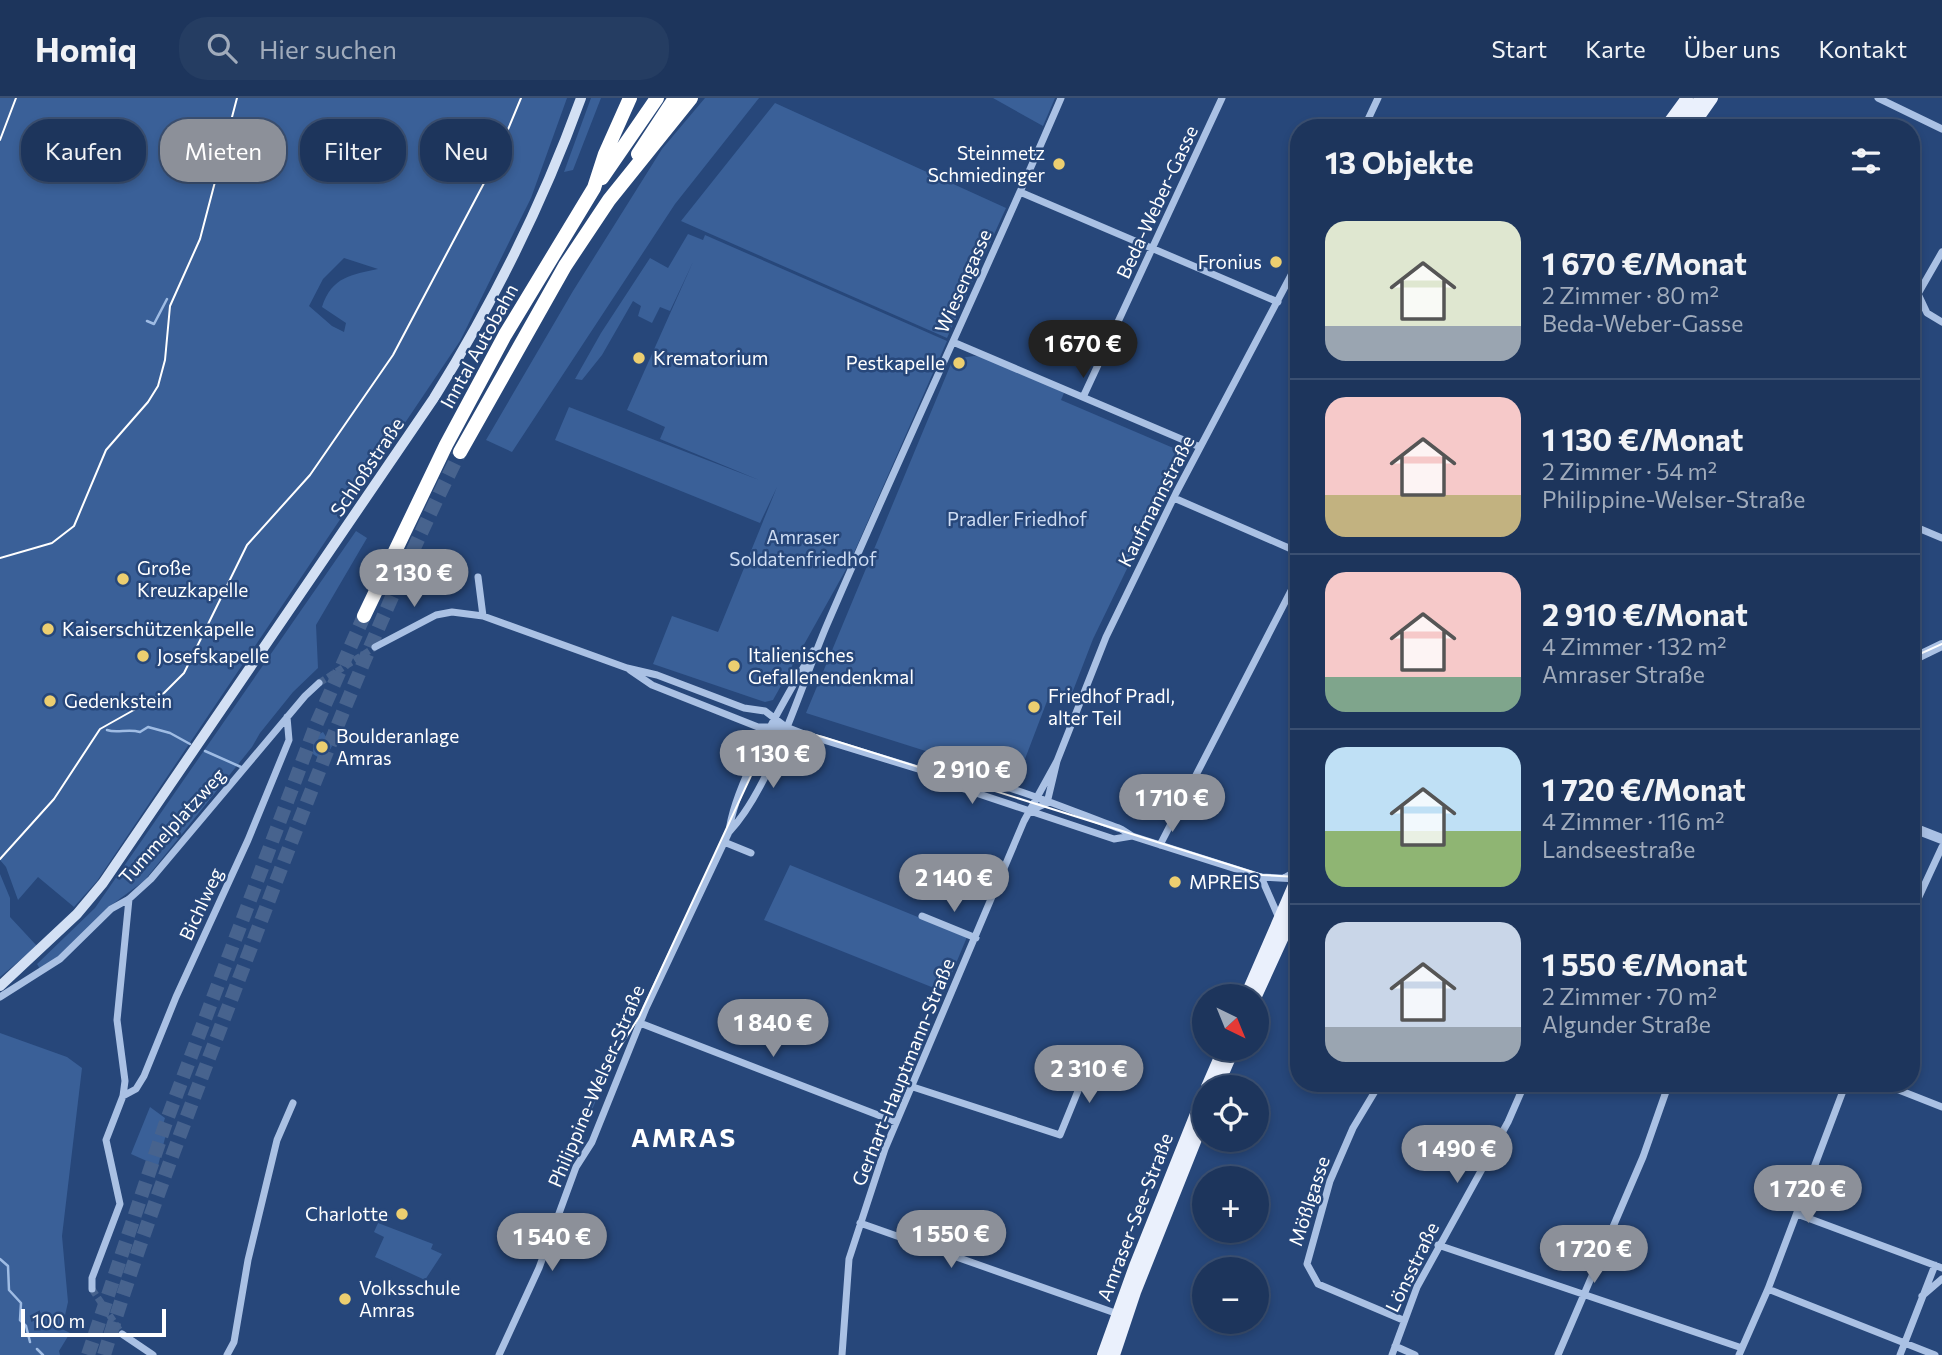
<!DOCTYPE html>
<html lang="de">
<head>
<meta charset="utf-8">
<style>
	:root { --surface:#1d355c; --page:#253d62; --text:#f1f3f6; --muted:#a0abbb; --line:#3b5072; --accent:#8c9099 }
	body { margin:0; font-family:Commissioner,sans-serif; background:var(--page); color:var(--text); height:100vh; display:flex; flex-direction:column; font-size:26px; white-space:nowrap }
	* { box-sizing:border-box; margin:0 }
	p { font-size:23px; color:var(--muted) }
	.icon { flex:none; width:38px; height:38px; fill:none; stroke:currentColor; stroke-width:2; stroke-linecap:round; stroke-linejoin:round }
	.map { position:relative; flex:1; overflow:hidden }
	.side { position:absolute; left:1290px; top:21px; width:630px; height:973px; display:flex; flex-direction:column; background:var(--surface); border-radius:28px; box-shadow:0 4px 10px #0003,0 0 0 2px var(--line) }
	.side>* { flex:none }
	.banner { position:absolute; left:21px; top:21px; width:665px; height:63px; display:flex; gap:14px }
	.needle { width:46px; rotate:137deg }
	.controls { position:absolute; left:1192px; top:886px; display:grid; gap:14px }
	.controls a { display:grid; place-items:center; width:77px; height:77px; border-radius:50%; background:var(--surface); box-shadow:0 4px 10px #0003,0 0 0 2px var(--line); font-size:35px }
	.scale { position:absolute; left:21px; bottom:18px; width:145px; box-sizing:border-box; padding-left:7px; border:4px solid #fff; border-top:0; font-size:19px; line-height:24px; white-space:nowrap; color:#fff; -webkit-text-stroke:5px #27477a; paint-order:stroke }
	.price { position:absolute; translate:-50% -60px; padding:0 16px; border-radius:24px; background:var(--accent); color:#fff; font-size:23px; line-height:46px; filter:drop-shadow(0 2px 4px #0008) }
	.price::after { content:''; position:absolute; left:50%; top:42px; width:21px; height:16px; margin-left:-10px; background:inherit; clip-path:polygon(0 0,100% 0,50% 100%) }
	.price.current { background:#222; color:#fff }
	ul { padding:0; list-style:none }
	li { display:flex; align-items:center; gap:21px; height:175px; padding:0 35px }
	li+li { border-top:2px solid var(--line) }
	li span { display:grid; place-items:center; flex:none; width:196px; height:140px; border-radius:21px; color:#555 }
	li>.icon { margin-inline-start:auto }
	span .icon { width:84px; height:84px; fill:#fffc; stroke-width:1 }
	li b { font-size:30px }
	h2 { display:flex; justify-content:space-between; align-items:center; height:84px; padding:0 35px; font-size:30px }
	.pill { padding:0 24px; border-radius:28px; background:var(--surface); box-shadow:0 4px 10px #0003,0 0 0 2px var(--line); font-size:24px; line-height:63px }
	.pill.current { background:var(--accent); color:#fff }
	header { display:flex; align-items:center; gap:42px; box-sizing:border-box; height:98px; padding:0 35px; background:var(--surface); border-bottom:2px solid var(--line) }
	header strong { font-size:33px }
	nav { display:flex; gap:38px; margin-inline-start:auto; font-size:24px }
	.search { width:490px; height:63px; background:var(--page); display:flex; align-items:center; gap:18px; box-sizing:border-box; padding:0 24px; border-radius:28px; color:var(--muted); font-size:26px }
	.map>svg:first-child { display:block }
	.green { fill:#3a6098; fill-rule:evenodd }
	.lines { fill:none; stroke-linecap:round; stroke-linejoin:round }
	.stream { stroke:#9fbce4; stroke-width:2.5 }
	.minor-tunnel { stroke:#47638e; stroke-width:7; stroke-dasharray:7 3.5; stroke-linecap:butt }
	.motorway-tunnel { stroke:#47638e; stroke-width:14; stroke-dasharray:14 7; stroke-linecap:butt }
	.minor { stroke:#aac1e4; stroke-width:7 }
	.tertiary { stroke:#aac1e4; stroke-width:10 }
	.secondary { stroke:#d3e0f4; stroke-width:10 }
	.primary { stroke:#eaf0fc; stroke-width:12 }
	.motorway { stroke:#fff; stroke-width:14 }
	.tram { stroke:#fff; stroke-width:2 }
	.poi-dot { fill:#ecce70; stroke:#27477a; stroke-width:2.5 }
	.labels { text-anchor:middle; stroke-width:5; stroke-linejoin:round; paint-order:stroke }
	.poi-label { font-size:19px; fill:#fff; stroke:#27477a; text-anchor:start }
	.street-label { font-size:19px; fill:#fff; stroke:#27477a }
	.park-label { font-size:19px; fill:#cddcf3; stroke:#27477a }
	.district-label { font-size:26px; font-weight:bold; letter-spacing:2px; fill:#fff; stroke:#27477a }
</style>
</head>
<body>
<header>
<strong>Homiq</strong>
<div class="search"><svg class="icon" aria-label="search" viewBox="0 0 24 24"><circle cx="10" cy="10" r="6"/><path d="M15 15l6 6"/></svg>Hier suchen</div>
<nav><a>Start</a><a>Karte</a><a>Über uns</a><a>Kontakt</a></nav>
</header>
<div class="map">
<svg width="1942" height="1257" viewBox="0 0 1942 1257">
	<rect width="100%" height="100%" fill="#27477a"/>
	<path class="green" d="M0,0H567L531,100L460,243L97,783L74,809L38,779L18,802L6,769L0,762ZM344,160L378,171C352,177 332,178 322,209L346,225L344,234L332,228L309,208L323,181Z
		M591,0H601L573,72L564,74Z
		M705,0H759L675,106L512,354L486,342L573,193L662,51Z
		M993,0H1055L1043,28Z
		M775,5L1006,110L947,240L681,123Z
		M688,136L703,142L705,137L947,243L849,466L773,602L765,604L653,566L672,518L718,534L777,389L760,425L555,342L569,309L759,382L660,341L665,329L627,312L693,164L670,213L660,209L652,225L638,218L641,208L633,203L602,257L582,282L575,281L601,235L650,160L668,170Z
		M974,258L989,259L1064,295L1061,302L1178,352L1181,359L1093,541L1071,598L1052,590L1017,682L806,615L953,261Z
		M356,433L367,440L316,527L318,570L293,594L260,635L252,649L144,783L110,808L60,857L40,871L37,866L95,810Z
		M323,634L332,648L324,663L313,656L314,639Z
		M790,767L967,839L944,894L764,822Z
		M0,776L10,800V819L37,848L0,879Z
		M0,935L67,959L82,970L62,1138L68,1204L62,1231L70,1235L59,1253L60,1257H0Z
		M594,987L601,990L583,1034L576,1031Z
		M150,1009L165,1020L162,1030L166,1036L158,1068L131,1056Z
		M378,1125L433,1146L431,1151L442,1156L425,1182L375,1159L384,1139L374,1134Z"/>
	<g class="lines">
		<path class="stream" d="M147,223L154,226L167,201
			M107,632C118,636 127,630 140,634L148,629L170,635L190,646
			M205,653L241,669
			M0,1161L8,1168L9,1192L21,1205L20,1222L26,1228L30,1244
			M37,1251L43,1257"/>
		<path class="minor-tunnel" d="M319,585L375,549
			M92,1191L122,1236"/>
		<path class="motorway-tunnel" d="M88,1257L165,1027L316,627L364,518
			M104,1257C145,1124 196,995 245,865C311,691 377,520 460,354"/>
		<path class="minor" d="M1878,0L1942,31
			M1364,30L1378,0
			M1020,94L1278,204
			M1911,181L1927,215L1942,224
			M1911,208L1942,154
			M953,244L1200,349
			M1084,297L1222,0
			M1174,400L1298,454
			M1911,427L1942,440
			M478,479L483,518
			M375,549L436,517L452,514L483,518L627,570L657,577L744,610L765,613L786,629L804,636L931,675L946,685L1114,741L1132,738
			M630,572L652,587L758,629H786
			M931,675C979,672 1073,714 1121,731L1132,738L1261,779L1297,781
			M1029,713L1047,705L1057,663L1106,539L1176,395L1298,164
			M729,734C771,690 801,588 826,529C902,352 985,177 1061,0
			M724,744L751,755
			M1160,747L1298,479
			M1261,779L1279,820
			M1284,780L1298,772
			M1911,816L1942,749
			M922,818L976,840
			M0,899L60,861L111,811L129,801L151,781L305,598L319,585
			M640,925L896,1024
			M1380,985L1353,1030L1330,1083L1307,1166L1318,1186L1403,1222
			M1881,985L1942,1009
			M913,989L1060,1037L1091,961
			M123,998L136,991L144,978L176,899L248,742L289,642L287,619
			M1797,1116L1942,1170
			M860,1125L1118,1216
			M1438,1147L1742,1250
			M92,1191V1180L120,1106L106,1042L123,998L125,983L117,922L129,801
			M1768,1191L1935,1257
			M1922,1198L1942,1181
			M122,1236L153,1257
			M1395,1248L1415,1257
			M227,1257L234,1244L248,1162L277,1042L293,1005
			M499,1257L539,1170L576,1069L592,1044L646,910L729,734C734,686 787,598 813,553
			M842,1257L849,1161L885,1051L1024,723L1057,663
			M1392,1257L1417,1189L1508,1024L1525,985
			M1558,1257L1643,1059L1669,985
			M1739,1257L1768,1191L1846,985
			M1900,1257L1935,1167"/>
		<path class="tertiary" d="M1911,562L1942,547
			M1911,729L1942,741"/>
		<path class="secondary" d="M0,888L77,816L103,785L434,300C493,205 543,105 581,0"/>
		<path class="primary" d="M1665,30L1687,0
			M1679,30L1701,0
			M1691,30L1712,0
			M1246,898L1298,778
			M1256,898L1298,806
			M1207,989L1224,950
			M1217,989L1234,950
			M1103,1257L1135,1168L1204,996
			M1114,1257L1135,1194L1204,1021"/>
		<path class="motorway" d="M638,56L675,0
			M602,80L657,0
			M460,354L565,168L609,102L691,0
			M364,518L446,347L505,237L594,90L605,56L630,0"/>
		<path class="tram" d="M0,42L16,0
			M0,460L52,445L74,428L106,352L148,304L158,288L165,262L170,208L200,141L237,0
			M1911,560L1942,546
			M0,761L54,701L100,631L164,595L184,575L247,447L310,377L393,257L492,70L521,0
			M578,1031L601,979L639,919L762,654C778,630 798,632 823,639L1262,777L1298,779"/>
	</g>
	<g class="poi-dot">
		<circle cx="1059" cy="66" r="7"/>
		<circle cx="1276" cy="164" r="7"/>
		<circle cx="639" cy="260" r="7"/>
		<circle cx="959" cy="265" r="7"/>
		<circle cx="123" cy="481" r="7"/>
		<circle cx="48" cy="531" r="7"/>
		<circle cx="143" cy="558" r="7"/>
		<circle cx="734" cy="568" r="7"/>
		<circle cx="50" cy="603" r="7"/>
		<circle cx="1034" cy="609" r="7"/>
		<circle cx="322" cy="649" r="7"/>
		<circle cx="1175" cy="784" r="7"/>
		<circle cx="402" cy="1116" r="7"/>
		<circle cx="345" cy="1201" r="7"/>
	</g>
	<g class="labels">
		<g class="poi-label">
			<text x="1045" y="62" text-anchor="end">Steinmetz<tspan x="1045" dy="22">Schmiedinger</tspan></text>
			<text x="1262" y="171" text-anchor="end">Fronius</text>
			<text x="653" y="267">Krematorium</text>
			<text x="945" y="272" text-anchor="end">Pestkapelle</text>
			<text x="137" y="477">Große<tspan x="137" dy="22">Kreuzkapelle</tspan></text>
			<text x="62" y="538">Kaiserschützenkapelle</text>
			<text x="748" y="564">Italienisches<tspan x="748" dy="22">Gefallenendenkmal</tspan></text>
			<text x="157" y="565">Josefskapelle</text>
			<text x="1048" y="605">Friedhof Pradl,<tspan x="1048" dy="22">alter Teil</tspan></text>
			<text x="64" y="610">Gedenkstein</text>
			<text x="336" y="645">Boulderanlage<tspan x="336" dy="22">Amras</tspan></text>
			<text x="1189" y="791">MPREIS</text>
			<text x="388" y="1123" text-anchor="end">Charlotte</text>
			<text x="359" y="1197">Volksschule<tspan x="359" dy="22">Amras</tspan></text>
		</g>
		<g class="street-label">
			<text transform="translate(1157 104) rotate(-65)" y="7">Beda-Weber-Gasse</text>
			<text transform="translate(963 183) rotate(-66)" y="7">Wiesengasse</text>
			<text transform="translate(479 248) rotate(-61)" y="7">Inntal Autobahn</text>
			<text transform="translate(367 369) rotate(-56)" y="7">Schloßstraße</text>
			<text transform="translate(1156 403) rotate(-63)" y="7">Kaufmannstraße</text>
			<text transform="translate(172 728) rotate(-48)" y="7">Tummelplatzweg</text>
			<text transform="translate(201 806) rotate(-65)" y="7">Bichlweg</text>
			<text transform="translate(903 974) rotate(-68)" y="7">Gerhart-Hauptmann-Straße</text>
			<text transform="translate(596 988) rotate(-67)" y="7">Philippine-Welser-Straße</text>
			<text transform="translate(1309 1103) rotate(-72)" y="7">Mößlgasse</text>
			<text transform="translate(1135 1119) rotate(-69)" y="7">Amraser-See-Straße</text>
			<text transform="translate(1412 1169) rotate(-64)" y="7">Lönsstraße</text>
		</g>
		<g class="park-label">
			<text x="1017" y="428">Pradler Friedhof</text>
			<text x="803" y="446">Amraser<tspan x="803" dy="22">Soldatenfriedhof</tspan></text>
		</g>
		<g class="district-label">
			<text x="684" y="1049">AMRAS</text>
		</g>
	</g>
</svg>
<div class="controls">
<a><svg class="needle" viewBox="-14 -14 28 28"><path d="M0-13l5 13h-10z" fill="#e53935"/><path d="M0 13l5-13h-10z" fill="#a0abbb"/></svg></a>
<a><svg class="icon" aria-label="locate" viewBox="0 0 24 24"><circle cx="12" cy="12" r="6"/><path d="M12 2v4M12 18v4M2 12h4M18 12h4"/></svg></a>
<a>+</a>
<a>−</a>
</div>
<div class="scale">100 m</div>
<b class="price current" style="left:1083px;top:282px">1 670 €</b>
<b class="price" style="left:414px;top:511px">2 130 €</b>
<b class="price" style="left:773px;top:692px">1 130 €</b>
<b class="price" style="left:972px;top:708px">2 910 €</b>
<b class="price" style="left:1172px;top:736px">1 710 €</b>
<b class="price" style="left:954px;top:816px">2 140 €</b>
<b class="price" style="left:773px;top:961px">1 840 €</b>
<b class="price" style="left:1089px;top:1007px">2 310 €</b>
<b class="price" style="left:1457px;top:1087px">1 490 €</b>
<b class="price" style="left:1808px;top:1127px">1 720 €</b>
<b class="price" style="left:951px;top:1172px">1 550 €</b>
<b class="price" style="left:552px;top:1175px">1 540 €</b>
<b class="price" style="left:1594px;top:1187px">1 720 €</b>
<div class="banner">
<a class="pill">Kaufen</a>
<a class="pill current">Mieten</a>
<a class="pill">Filter</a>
<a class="pill">Neu</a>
</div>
<section class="side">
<h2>13 Objekte<svg class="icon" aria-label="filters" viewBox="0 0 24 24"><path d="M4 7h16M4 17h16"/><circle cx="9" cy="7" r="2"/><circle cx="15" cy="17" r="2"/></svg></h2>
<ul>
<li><span style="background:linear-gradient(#dfe7d0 75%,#9aa5b1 0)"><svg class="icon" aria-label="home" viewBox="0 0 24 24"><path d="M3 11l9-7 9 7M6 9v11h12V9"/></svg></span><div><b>1 670 €/Monat</b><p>2 Zimmer · 80 m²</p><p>Beda-Weber-Gasse</p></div></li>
<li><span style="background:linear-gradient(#f6c9c9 70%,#c2b280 0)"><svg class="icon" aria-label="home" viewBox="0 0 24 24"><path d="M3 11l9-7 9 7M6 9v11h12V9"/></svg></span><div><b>1 130 €/Monat</b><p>2 Zimmer · 54 m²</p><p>Philippine-Welser-Straße</p></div></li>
<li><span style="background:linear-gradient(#f6c9c9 75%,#7fa58c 0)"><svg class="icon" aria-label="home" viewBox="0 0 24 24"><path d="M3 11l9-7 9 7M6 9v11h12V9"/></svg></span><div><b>2 910 €/Monat</b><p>4 Zimmer · 132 m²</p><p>Amraser Straße</p></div></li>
<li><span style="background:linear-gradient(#bfe0f5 60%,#8fb573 0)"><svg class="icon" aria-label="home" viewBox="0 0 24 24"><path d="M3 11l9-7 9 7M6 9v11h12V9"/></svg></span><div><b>1 720 €/Monat</b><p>4 Zimmer · 116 m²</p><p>Landseestraße</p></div></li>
<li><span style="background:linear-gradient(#c9d6e8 75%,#9aa5b1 0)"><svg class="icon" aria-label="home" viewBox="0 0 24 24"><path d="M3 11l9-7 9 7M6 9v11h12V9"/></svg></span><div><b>1 550 €/Monat</b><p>2 Zimmer · 70 m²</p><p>Algunder Straße</p></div></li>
</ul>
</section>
</div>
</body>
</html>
